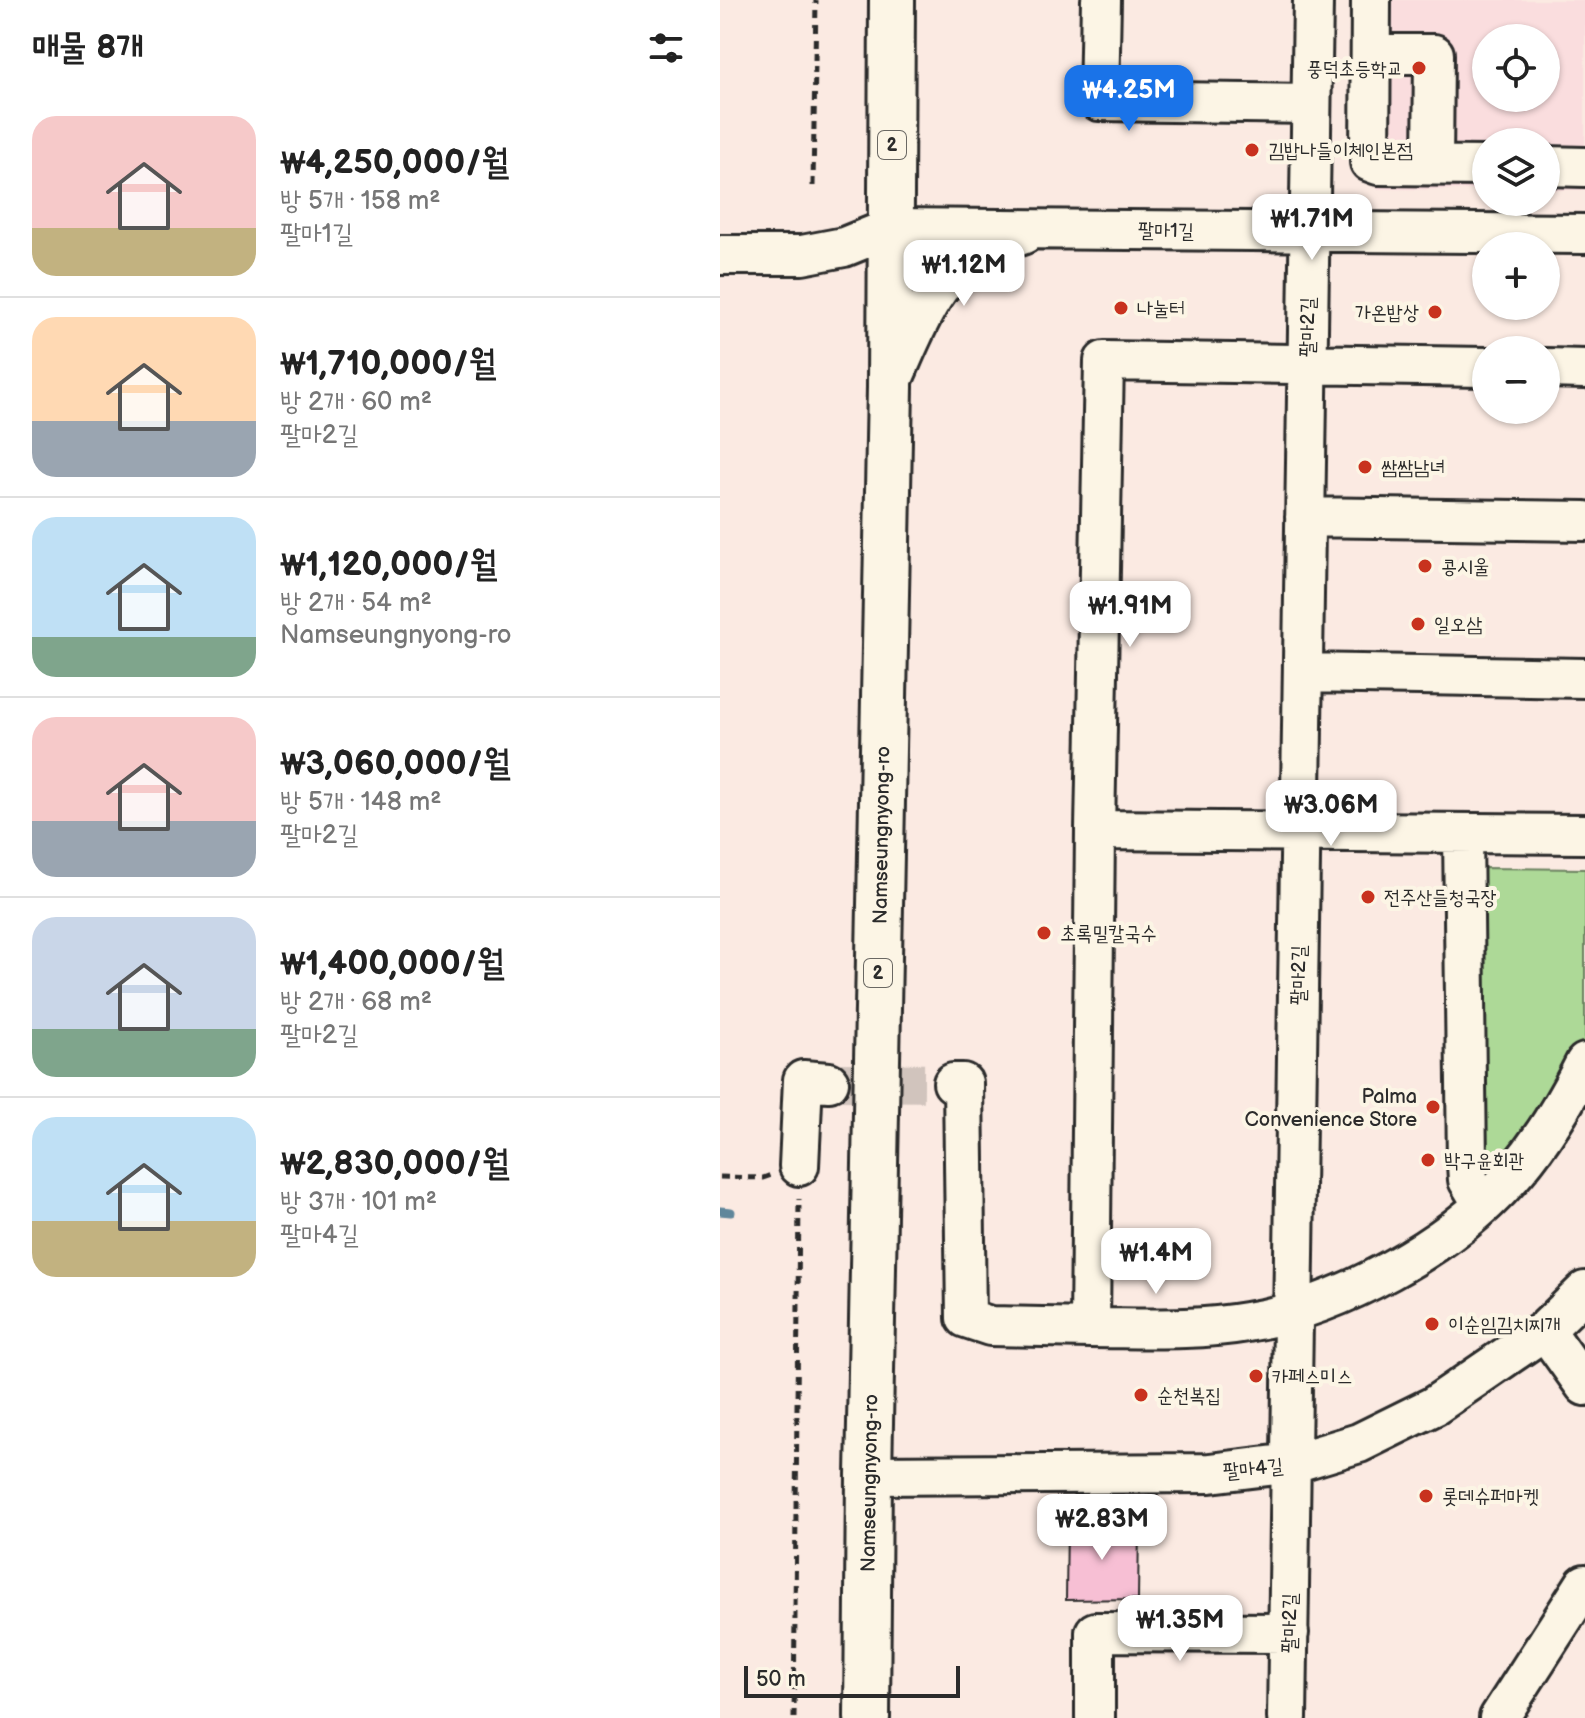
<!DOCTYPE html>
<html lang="ko">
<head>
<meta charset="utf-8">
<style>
	:root { --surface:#fff; --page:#f2f2f2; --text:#222; --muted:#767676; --line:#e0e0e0; --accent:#1a73e8 }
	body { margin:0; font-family:"Balsamiq Sans","Poor Story",sans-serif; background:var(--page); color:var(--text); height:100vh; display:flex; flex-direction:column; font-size:30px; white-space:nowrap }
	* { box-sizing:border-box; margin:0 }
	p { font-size:26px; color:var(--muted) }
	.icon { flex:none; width:44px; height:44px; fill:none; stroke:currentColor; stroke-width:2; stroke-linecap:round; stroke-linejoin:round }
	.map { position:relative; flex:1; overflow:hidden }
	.panel { display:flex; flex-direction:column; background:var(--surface); width:720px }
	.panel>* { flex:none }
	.fabs { position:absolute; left:752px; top:24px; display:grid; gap:16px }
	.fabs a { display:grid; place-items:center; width:88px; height:88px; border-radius:50%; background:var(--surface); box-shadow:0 2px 6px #0004; font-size:40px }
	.scale { position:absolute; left:24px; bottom:20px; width:216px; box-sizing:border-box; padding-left:8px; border:4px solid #2b2b2b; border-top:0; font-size:22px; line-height:28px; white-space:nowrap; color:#2b2b2b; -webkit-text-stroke:6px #fcf5e5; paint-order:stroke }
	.price { position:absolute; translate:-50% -68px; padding:0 18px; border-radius:16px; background:#fff; color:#222; font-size:26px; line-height:52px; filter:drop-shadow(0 2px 4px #0008) }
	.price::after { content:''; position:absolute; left:50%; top:48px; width:24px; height:18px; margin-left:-12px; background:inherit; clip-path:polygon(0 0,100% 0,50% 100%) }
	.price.on { background:var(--accent); color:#fff }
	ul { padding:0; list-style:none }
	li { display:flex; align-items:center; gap:24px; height:200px; padding:0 32px }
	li+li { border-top:2px solid var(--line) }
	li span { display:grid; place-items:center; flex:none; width:224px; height:160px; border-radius:24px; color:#555 }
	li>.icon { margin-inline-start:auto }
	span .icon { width:96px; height:96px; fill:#fffc; stroke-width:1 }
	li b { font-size:34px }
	h2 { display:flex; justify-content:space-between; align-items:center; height:96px; padding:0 32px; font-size:34px }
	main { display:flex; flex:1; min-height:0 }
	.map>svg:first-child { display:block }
	.built { fill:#faddde; fill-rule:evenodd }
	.green { fill:#add997; stroke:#6c8261; stroke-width:2 }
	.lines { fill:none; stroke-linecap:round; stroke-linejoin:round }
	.stream { stroke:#60879b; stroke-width:9 }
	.building { fill:#f7bfd4; stroke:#2b2b2b; stroke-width:2 }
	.minor-tunnel { stroke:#d1c4bd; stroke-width:38; stroke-dasharray:38 19; stroke-linecap:butt }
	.minor-casing { stroke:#2b2b2b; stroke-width:44 }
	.major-casing { stroke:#2b2b2b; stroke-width:50 }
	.path { stroke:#2b2b2b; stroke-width:5; stroke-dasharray:8 6; stroke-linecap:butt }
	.minor { stroke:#fcf5e5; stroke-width:38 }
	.major { stroke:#fcf5e5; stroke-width:44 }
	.poi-dot { fill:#c8321e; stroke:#fcf5e5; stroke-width:3 }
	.labels { text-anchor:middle; stroke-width:8; stroke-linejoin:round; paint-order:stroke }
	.shield { fill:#fcf5e5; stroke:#6a6863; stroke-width:2 }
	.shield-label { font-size:18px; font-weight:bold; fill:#2b2b2b }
	.poi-label { font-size:20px; fill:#2b2b2b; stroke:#fcf5e5; text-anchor:start }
	.street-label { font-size:20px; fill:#2b2b2b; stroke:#fcf5e5 }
</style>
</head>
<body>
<main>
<section class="panel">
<h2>매물 8개<svg class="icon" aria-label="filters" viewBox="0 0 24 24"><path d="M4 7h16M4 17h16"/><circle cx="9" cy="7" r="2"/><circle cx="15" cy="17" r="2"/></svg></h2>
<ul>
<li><span style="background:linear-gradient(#f6c9c9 70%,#c2b280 0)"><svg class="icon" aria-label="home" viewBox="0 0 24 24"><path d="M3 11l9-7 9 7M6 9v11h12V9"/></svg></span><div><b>₩4,250,000/월</b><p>방 5개 · 158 m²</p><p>팔마1길</p></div></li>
<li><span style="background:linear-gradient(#ffd9b3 65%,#9aa5b1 0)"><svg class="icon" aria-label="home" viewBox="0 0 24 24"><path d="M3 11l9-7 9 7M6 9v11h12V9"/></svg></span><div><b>₩1,710,000/월</b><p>방 2개 · 60 m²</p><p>팔마2길</p></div></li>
<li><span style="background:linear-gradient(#bfe0f5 75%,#7fa58c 0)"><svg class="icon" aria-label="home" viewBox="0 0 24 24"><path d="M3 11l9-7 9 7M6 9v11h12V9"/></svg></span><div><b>₩1,120,000/월</b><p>방 2개 · 54 m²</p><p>Namseungnyong-ro</p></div></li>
<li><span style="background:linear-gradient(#f6c9c9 65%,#9aa5b1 0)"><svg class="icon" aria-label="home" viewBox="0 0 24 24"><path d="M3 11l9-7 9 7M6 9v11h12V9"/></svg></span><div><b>₩3,060,000/월</b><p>방 5개 · 148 m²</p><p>팔마2길</p></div></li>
<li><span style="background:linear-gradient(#c9d6e8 70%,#7fa58c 0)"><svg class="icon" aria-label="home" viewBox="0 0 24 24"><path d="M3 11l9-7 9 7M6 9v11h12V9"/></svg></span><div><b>₩1,400,000/월</b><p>방 2개 · 68 m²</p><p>팔마2길</p></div></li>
<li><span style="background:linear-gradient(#bfe0f5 65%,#c2b280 0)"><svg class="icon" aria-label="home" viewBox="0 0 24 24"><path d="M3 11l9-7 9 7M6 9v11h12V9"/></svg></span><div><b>₩2,830,000/월</b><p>방 3개 · 101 m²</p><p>팔마4길</p></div></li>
</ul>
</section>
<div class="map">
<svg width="865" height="1718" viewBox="0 0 865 1718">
	<rect width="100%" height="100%" fill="#fbeae2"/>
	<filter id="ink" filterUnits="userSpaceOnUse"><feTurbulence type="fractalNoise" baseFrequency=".0125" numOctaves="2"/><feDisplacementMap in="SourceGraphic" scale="16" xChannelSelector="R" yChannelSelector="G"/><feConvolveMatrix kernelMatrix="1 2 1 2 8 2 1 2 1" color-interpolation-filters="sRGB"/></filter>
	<g filter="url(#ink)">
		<path class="built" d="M634,0H865V190H826V142H766V190L659,189L642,179L631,161ZM766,38H826V98H766Z"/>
		<path class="green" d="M760,868L865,869V1039L849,1076L783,1176L762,1165Z"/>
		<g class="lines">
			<path class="stream" d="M0,1211L11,1212"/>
		</g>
		<path class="building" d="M347,1524H419L418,1599L346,1600Z"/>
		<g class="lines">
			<path class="minor-tunnel" d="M109,1082L233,1083"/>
			<defs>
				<path id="minor" d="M381,0L379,101L591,104
					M651,0L650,162L658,165L766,166
					M651,54H714L713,165
					M826,166L865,167
					M0,255H82L124,247L171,228L865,234
					M766,367L384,361L375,830L865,834
					M826,368L865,369
					M171,384C193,336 212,275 263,249C276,243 291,239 304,234
					M585,517L865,521
					M583,673L865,678
					M375,830L370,1328C422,1328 476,1331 527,1322C617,1308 729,1247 789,1179C821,1144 844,1105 865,1063
					M743,833L747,1164L748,1180L763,1205
					M233,1083H243L246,1318L270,1326L370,1328
					M79,1166L83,1080L109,1082
					M825,1330L865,1386
					M149,1475L490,1473L573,1463L639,1443L714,1406L825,1330L865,1291
					M375,1718V1632L569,1633
					M567,1718L593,0
					M779,1718L865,1584"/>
				<path id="major" d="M147,1718L149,1475L170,387L172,0"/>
			</defs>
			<use href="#minor" class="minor-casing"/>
			<use href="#major" class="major-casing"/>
			<path class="path" d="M93,186L96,0
				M0,1177L43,1178L51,1175
				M74,1718L79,1199"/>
			<use href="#minor" class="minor"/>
			<use href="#major" class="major"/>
		</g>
	</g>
	<g class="poi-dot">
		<circle cx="699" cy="68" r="8"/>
		<circle cx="532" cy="150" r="8"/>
		<circle cx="401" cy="308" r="8"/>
		<circle cx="715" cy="312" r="8"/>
		<circle cx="645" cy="467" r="8"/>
		<circle cx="705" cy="566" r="8"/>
		<circle cx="698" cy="624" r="8"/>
		<circle cx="648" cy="897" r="8"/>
		<circle cx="324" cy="933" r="8"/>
		<circle cx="713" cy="1107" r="8"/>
		<circle cx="708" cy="1160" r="8"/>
		<circle cx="712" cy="1324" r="8"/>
		<circle cx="536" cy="1376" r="8"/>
		<circle cx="421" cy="1395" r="8"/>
		<circle cx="706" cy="1496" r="8"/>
	</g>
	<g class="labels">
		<g class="shield">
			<rect x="158" y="131" width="28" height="28" rx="6"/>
			<rect x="144" y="959" width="28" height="28" rx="6"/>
		</g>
		<g class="shield-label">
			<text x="172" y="151">2</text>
			<text x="158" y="979">2</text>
		</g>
		<g class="poi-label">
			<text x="683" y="75" text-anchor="end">풍덕초등학교</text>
			<text x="548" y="157">김밥나들이체인본점</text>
			<text x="417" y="315">나눌터</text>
			<text x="699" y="319" text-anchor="end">가온밥상</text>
			<text x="661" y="474">쌈쌈남녀</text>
			<text x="721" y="573">콩시울</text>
			<text x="714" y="631">일오삼</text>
			<text x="664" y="904">전주산들청국장</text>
			<text x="340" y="940">초록밀칼국수</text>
			<text x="697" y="1103" text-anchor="end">Palma<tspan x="697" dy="23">Convenience Store</tspan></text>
			<text x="724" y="1167">박구윤회관</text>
			<text x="728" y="1331">이순임김치찌개</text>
			<text x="552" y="1383">카페스미스</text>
			<text x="437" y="1402">순천복집</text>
			<text x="722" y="1503">롯데슈퍼마켓</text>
		</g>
		<g class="street-label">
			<text transform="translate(446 230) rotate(1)" y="7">팔마1길</text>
			<text transform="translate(587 327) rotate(-89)" y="7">팔마2길</text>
			<text transform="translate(161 835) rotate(-89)" y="7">Namseungnyong-ro</text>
			<text transform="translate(578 975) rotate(-89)" y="7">팔마2길</text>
			<text transform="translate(533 1468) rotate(-6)" y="7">팔마4길</text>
			<text transform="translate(149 1483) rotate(-89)" y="7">Namseungnyong-ro</text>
			<text transform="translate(569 1623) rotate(-89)" y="7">팔마2길</text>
		</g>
	</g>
</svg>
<div class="fabs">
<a><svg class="icon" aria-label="locate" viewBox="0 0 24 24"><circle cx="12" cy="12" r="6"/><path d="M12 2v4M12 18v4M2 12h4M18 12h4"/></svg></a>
<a><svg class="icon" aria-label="layers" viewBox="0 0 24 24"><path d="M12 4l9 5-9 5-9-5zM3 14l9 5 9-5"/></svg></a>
<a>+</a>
<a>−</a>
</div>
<div class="scale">50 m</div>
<b class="price on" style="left:409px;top:133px">₩4.25M</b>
<b class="price" style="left:592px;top:262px">₩1.71M</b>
<b class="price" style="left:244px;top:308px">₩1.12M</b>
<b class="price" style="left:410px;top:649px">₩1.91M</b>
<b class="price" style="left:611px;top:848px">₩3.06M</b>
<b class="price" style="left:436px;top:1296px">₩1.4M</b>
<b class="price" style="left:382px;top:1562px">₩2.83M</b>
<b class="price" style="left:460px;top:1663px">₩1.35M</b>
</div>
</main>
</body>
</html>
